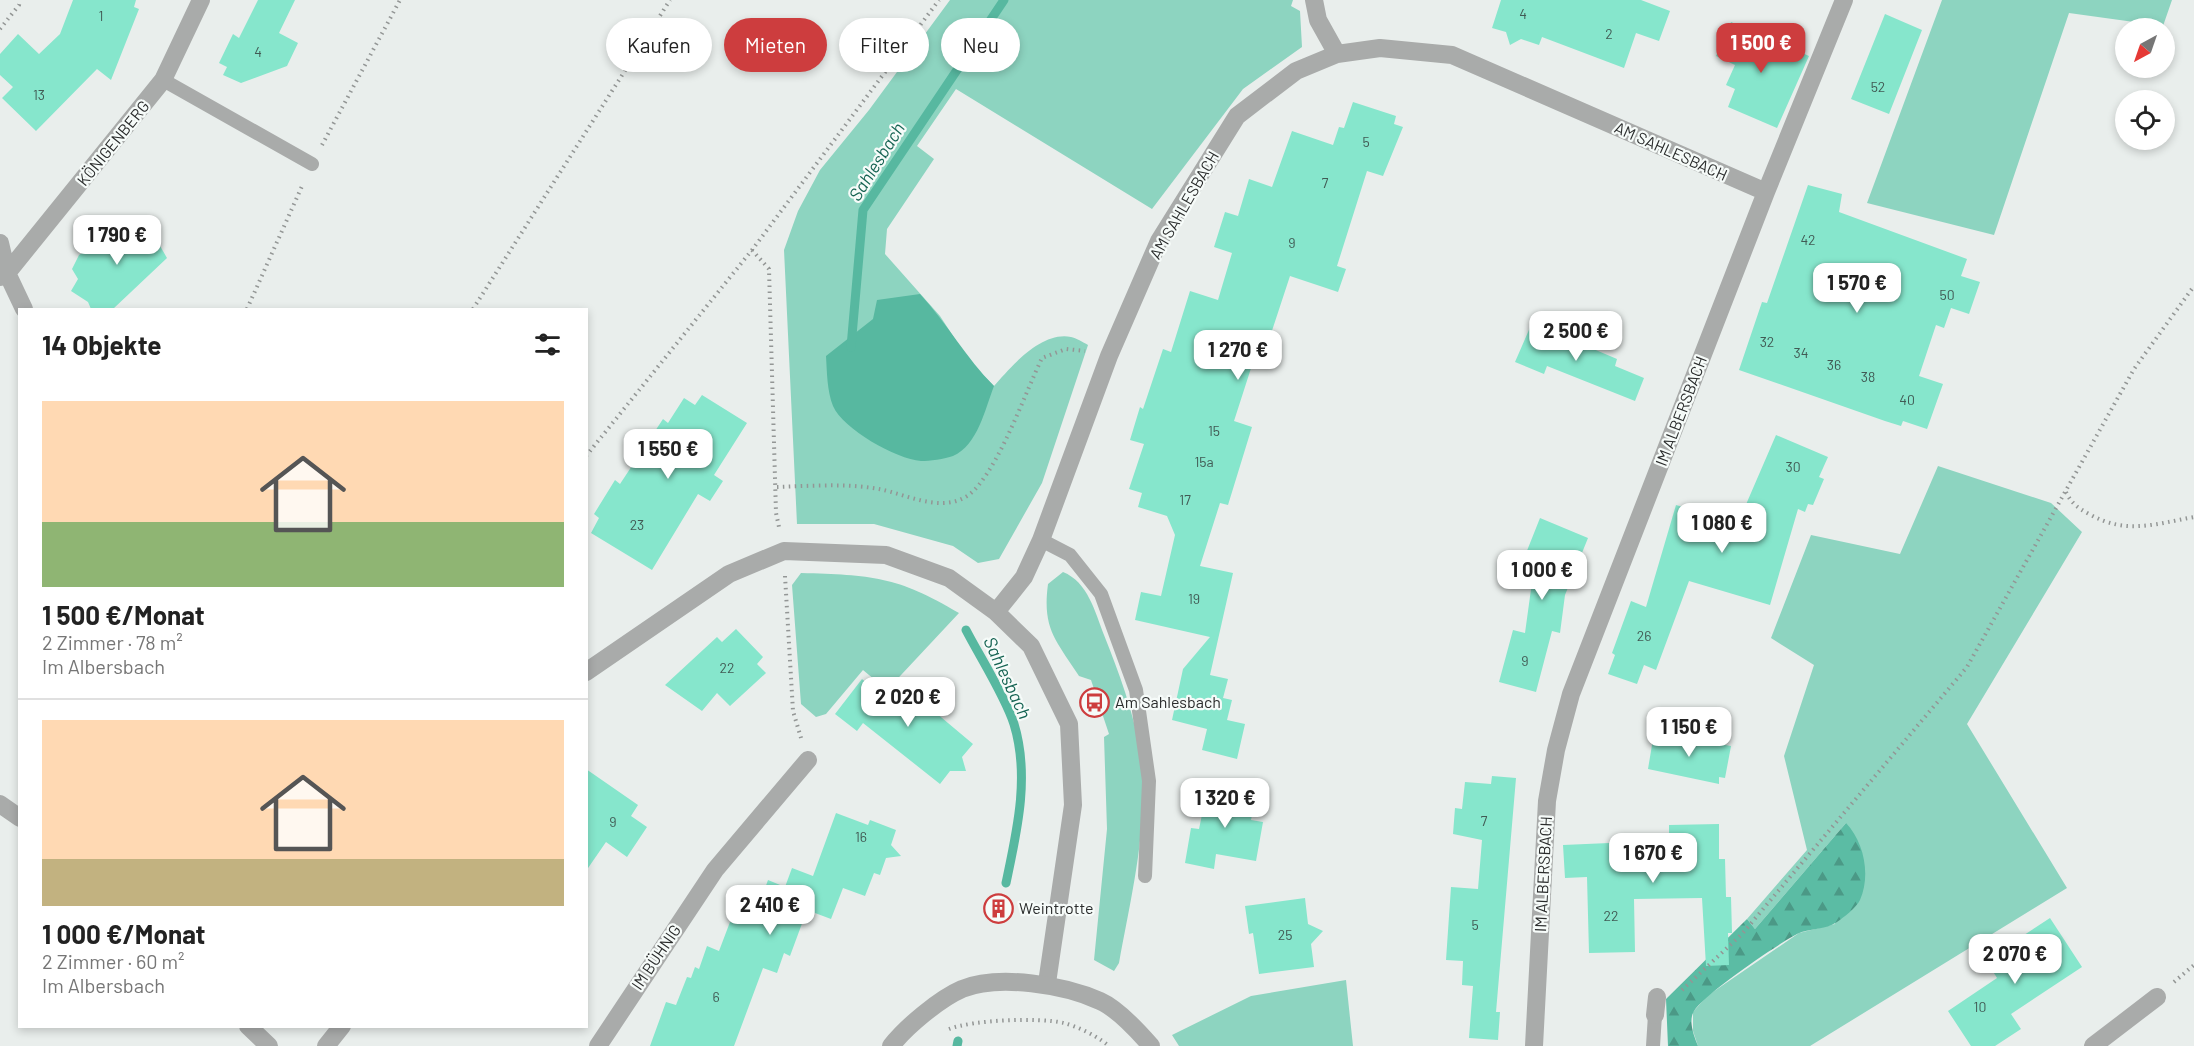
<!DOCTYPE html>
<html lang="de">
<head>
<meta charset="utf-8">
<style>
	:root { --surface:#fff; --page:#f6f6f6; --text:#222; --muted:#767676; --line:#e0e0e0; --accent:#cd3d3e }
	body { margin:0; font-family:Barlow,sans-serif; background:var(--page); color:var(--text); height:100vh; display:flex; flex-direction:column; font-size:22px; white-space:nowrap }
	* { box-sizing:border-box; margin:0 }
	p { font-size:20px; color:var(--muted) }
	.icon { flex:none; width:33px; height:33px; fill:none; stroke:currentColor; stroke-width:2; stroke-linecap:round; stroke-linejoin:round }
	.map { position:relative; flex:1; overflow:hidden }
	.panel { position:absolute; left:18px; top:308px; width:570px; height:720px; display:flex; flex-direction:column; background:var(--surface); border-radius:0px; box-shadow:0 3px 9px #0003 }
	.panel>* { flex:none }
	.top-card { position:absolute; left:606px; top:18px; width:570px; height:54px; display:flex; gap:12px }
	.needle { width:39px; rotate:220deg }
	.fabs { position:absolute; left:2115px; top:18px; display:grid; gap:12px }
	.fabs a { display:grid; place-items:center; width:60px; height:60px; border-radius:50%; background:var(--surface); box-shadow:0 3px 9px #0003; font-size:30px }
	.price { position:absolute; translate:-50% -51px; padding:0 14px; border-radius:12px; background:#fff; color:#222; font-size:20px; line-height:39px; filter:drop-shadow(0 2px 3px #0008) }
	.price::after { content:''; position:absolute; left:50%; top:36px; width:18px; height:14px; margin-left:-9px; background:inherit; clip-path:polygon(0 0,100% 0,50% 100%) }
	.price.active { background:var(--accent); color:#fff }
	ul { padding:0; list-style:none }
	li { display:grid; align-content:center; gap:12px; height:318px; padding:0 24px }
	li+li { border-top:2px solid var(--line) }
	li span { display:grid; place-items:center; height:186px; border-radius:0px; color:#555 }
	li>.icon { margin-inline-start:auto }
	span .icon { width:108px; height:108px; fill:#fffc; stroke-width:1 }
	li b { font-size:26px }
	h2 { display:flex; justify-content:space-between; align-items:center; height:72px; padding:0 24px; font-size:26px }
	.pill { padding:0 21px; border-radius:27px; background:var(--surface); box-shadow:0 3px 9px #0003; font-size:21px; line-height:54px }
	.pill.active { background:var(--accent); color:#fff }
	.map>svg:first-child { display:block }
	.grass { fill:#8dd4c0 }
	.forest { fill:url(#forest-firs) }
	.water { fill:#57b8a0 }
	.lines { fill:none; stroke-linecap:round; stroke-linejoin:round }
	.stream { stroke:#57b8a0; stroke-width:9 }
	.building { fill:#86e6cc }
	.path { stroke:#939695; stroke-width:4; stroke-dasharray:1.5 4.5; stroke-linecap:butt }
	.service { stroke:#a9abaa; stroke-width:14 }
	.minor { stroke:#a9abaa; stroke-width:18 }
	.tertiary { stroke:#a9abaa; stroke-width:18 }
	.labels { text-anchor:middle; stroke-width:4.5; stroke-linejoin:round; paint-order:stroke }
	.number-label { font-size:14px; fill:#415a54 }
	.street-label { font-size:16px; fill:#2a2c2c; stroke:#f6fbf9 }
	.poi-label { font-size:16px; fill:#2a2c2c; stroke:#f6fbf9; text-anchor:start }
	.water-label { font-size:18px; font-style:italic; fill:#166453; stroke:#f6fbf9 }
</style>
</head>
<body>
<div class="map">
<svg width="2194" height="1046" viewBox="0 0 2194 1046">
	<defs>
		<pattern id="forest-firs" width="22" height="20" patternUnits="userSpaceOnUse" patternTransform="scale(1.5)"><rect width="22" height="20" fill="#5bbca4"/><path d="M5 1l3.5 6h-7zM16 11l3.5 6h-7z" fill="#4b9986"/></pattern>
	</defs>
	<rect width="100%" height="100%" fill="#e9eeec"/>
	<path class="grass" d="M950,0H1293L1291,6L1300,11L1302,47L1243,89L1152,209L956,89L917,146L934,159L887,229L885,254L940,316L970,362L994,386C1011,367 1041,331 1071,337C1076,338 1083,342 1088,345L1042,483L999,559L978,563L953,546L874,524H797L784,250L798,211L820,170L869,110Z
		M1942,0H2172L2163,26L2069,13L1994,235L1867,203Z
		M1938,466L2051,503L2082,532L1967,724L2067,888L1810,1046H1698L1693,1031V1012L1707,996L1799,933L1835,924L1846,823L1755,929L1747,919L1807,850L1784,756L1814,665L1771,638L1811,535L1900,554Z
		M1063,572C1088,582 1095,612 1104,635C1119,673 1134,712 1140,753C1150,822 1131,896 1119,963L1114,971L1094,960L1107,829L1104,737L1109,734L1091,680L1079,676C1056,640 1042,629 1048,584Z
		M801,573C871,575 897,576 959,613L887,690L863,670L826,714L816,717L801,704L792,585Z
		M1346,980L1353,1046H1179L1172,1035L1251,996Z"/>
	<path class="forest" d="M1846,823C1864,842 1871,875 1860,900C1857,907 1843,918 1837,922C1826,930 1809,928 1797,934C1778,944 1704,994 1694,1011C1688,1021 1694,1036 1698,1046H1668L1666,999L1747,919L1755,929Z"/>
	<path class="water" d="M920,294C947,323 966,358 994,386C985,409 978,445 953,456C945,459 929,461 921,461C896,459 843,429 833,406C827,391 827,372 826,356L873,319L877,300Z"/>
	<g class="lines">
		<path class="stream" d="M851,347L863,210L1004,0
			M966,630C980,657 1005,696 1014,724C1030,776 1017,831 1006,883
			M957,1046L958,1041"/>
	</g>
	<path class="building" d="M73,0H136L134,7L139,9L111,80L97,69L36,131L2,98L13,87L0,75V54L18,34L39,54L60,34Z
		M258,0H295L279,33L298,43L287,66L241,83L223,75L227,67L219,63L233,34L239,38Z
		M1501,0H1641L1670,11L1659,41L1636,33L1624,68L1542,37L1539,45L1521,39L1510,45L1506,32L1492,28Z
		M1885,14L1922,30L1889,114L1851,99Z
		M1731,22L1809,56L1777,128L1728,107L1735,89L1726,85L1735,65L1716,56Z
		M1353,102L1396,116L1394,124L1403,127L1383,176L1367,171L1337,266L1346,269L1338,292L1290,276L1261,364L1253,362L1234,421L1252,427L1228,505L1220,503L1200,566L1233,573L1210,675L1228,679L1223,698L1232,700L1227,720L1245,724L1237,759L1202,750L1207,729L1172,720L1183,669L1210,637L1135,620L1141,592L1161,596L1175,535L1167,516L1138,507L1142,493L1129,489L1144,444L1130,440L1140,407L1143,409L1163,349L1171,352L1190,291L1218,300L1232,253L1214,247L1225,212L1238,216L1249,179L1272,187L1292,131L1333,145L1339,127L1344,128Z
		M1808,185L1842,194L1839,212L1967,259L1961,276L1980,282L1969,314L1951,308L1944,328L1936,325L1919,376L1943,384L1927,429L1903,421L1901,426L1885,421L1739,370L1762,302L1767,303Z
		M133,220L143,231L152,232L167,258L113,309H91L88,302L71,291L78,279L72,269L79,255Z
		M1532,323L1617,359L1615,366L1644,378L1635,401L1547,366L1544,374L1515,362Z
		M702,395L747,423L714,475L723,481L710,501L698,494L652,570L591,533L599,518L594,514L615,480L620,484L663,419L668,423L684,398L695,405Z
		M1776,435L1828,457L1819,477L1824,479L1813,505L1808,504L1805,512L1798,509L1770,605L1689,581L1656,670L1644,665L1637,684L1608,674L1615,655L1612,653L1631,601L1646,607L1676,505L1738,523Z
		M1540,518L1588,538L1565,595L1560,633L1552,631L1536,692L1499,682L1513,630L1525,633L1532,582L1517,576Z
		M736,629L763,657L757,664L766,673L730,706L717,693L702,711L665,685L717,637L722,642Z
		M862,679L887,700L904,679L927,698L923,702L973,744L962,757L966,771H950L940,784L863,723L857,731L835,714Z
		M1654,733L1731,746L1725,778L1719,777V784L1648,769Z
		M586,769L638,805L631,816L647,827L627,857L606,842L586,871Z
		M1492,776L1516,778L1496,1012H1500L1498,1040L1469,1038L1473,986L1462,985L1463,961L1446,960L1451,887L1478,889L1482,840L1453,834L1455,808L1462,809L1465,782L1491,784Z
		M1208,786L1256,795L1251,820L1263,822L1256,861L1216,854L1214,869L1185,863L1191,828L1199,829Z
		M836,813L868,825L870,820L896,830L891,845L901,856L886,858L880,875L874,873L865,896L843,888L831,919L807,910L790,956L784,953L777,973L763,968L734,1046H650L666,1002L676,1005L687,977L691,978L695,967L699,969L707,946L719,951L730,922L735,923L739,912L748,915L756,892L763,894L768,880L785,887L792,868L813,876Z
		M1719,824V859H1725L1726,897H1731L1732,933H1728L1729,965L1706,966L1702,898L1634,899L1635,952L1589,953L1587,877L1565,878L1563,845L1632,842V834L1669,833V825Z
		M1305,898L1308,924L1323,931L1311,944L1314,967L1259,974L1253,933L1249,934L1245,906Z
		M2050,918L2082,967L2011,1014L2021,1029L1995,1046H1971L1948,1011L1997,978L1986,960Z"/>
	<g class="lines">
		<path class="path" d="M0,29L19,5L20,0
			M322,145L400,0
			M752,250L769,269L776,513L779,527
			M247,309L303,184
			M473,309L670,0
			M586,456L752,250L939,0
			M777,487C810,486 846,483 879,489C910,495 951,519 978,486C1004,454 1024,396 1042,358L1066,349L1085,351
			M2066,492C2071,503 2078,508 2089,514C2126,535 2155,524 2194,517
			M785,576L793,711L801,738
			M2174,982L2194,965
			M1682,990L1742,934L1967,667L2134,369L2194,286
			M949,1029C973,1020 1038,1017 1064,1023C1079,1027 1097,1036 1109,1046"/>
		<path class="service" d="M163,80L312,164
			M1041,540L1070,555L1101,594L1136,690L1149,781L1145,876
			M1653,1046L1655,1015"/>
		<path class="minor" d="M1314,0L1318,20L1337,54
			M0,243L7,273L24,309
			M0,277L7,273L163,80L201,0
			M996,612L1024,577L1041,540L1109,356L1159,241L1237,116L1296,71L1337,54L1380,48L1452,55L1766,192
			M586,672L729,574L784,551L886,555L949,578L996,612L1031,646L1069,724L1073,805L1047,983
			M0,804L20,818
			M1655,1015L1657,997
			M248,1026L269,1046
			M326,1046L342,1026
			M598,1046L715,870L808,760
			M1534,1046L1547,801L1556,750L1571,694L1766,192L1844,0
			M2093,1046L2157,997"/>
		<path class="tertiary" d="M891,1046C906,1027 939,999 962,989C999,974 1065,985 1100,1001C1118,1009 1138,1031 1151,1046"/>
	</g>
	<defs>
		<symbol id="bus-ring" viewBox="-11 -11 22 22"><circle r="9.5" fill="#f6fbf9" stroke="#cd3d3e" stroke-width="1.5"/><path d="M-5-6H5V4H4V6H2V4H-2V6H-4V4H-5ZM-3.5-4V0h7V-4ZM-3.5 1.2v1.5H-2V1.2ZM2 1.2v1.5H3.5V1.2Z" fill="#cd3d3e"/></symbol>
		<symbol id="building-ring" viewBox="-11 -11 22 22"><circle r="9.5" fill="#f6fbf9" stroke="#cd3d3e" stroke-width="1.5"/><path d="M-4-6H4V6H1V3H-1V6H-4ZM-2.5-4.3h1.7v1.8h-1.7ZM.8-4.3h1.7v1.8H.8ZM-2.5-1h1.7V.8h-1.7ZM.8-1h1.7V.8H.8Z" fill="#cd3d3e"/></symbol>
	</defs>
	<g fill-rule="evenodd">
		<use href="#bus-ring" x="1078" y="686" width="33" height="33"/>
		<use href="#building-ring" x="982" y="892" width="33" height="33"/>
	</g>
	<g class="labels">
		<g class="number-label">
			<text x="1523" y="19">4</text>
			<text x="101" y="21">1</text>
			<text x="1609" y="39">2</text>
			<text x="258" y="57">4</text>
			<text x="1878" y="92">52</text>
			<text x="39" y="100">13</text>
			<text x="1366" y="147">5</text>
			<text x="1325" y="188">7</text>
			<text x="1808" y="245">42</text>
			<text x="1292" y="248">9</text>
			<text x="1947" y="300">50</text>
			<text x="1767" y="347">32</text>
			<text x="1801" y="358">34</text>
			<text x="1834" y="370">36</text>
			<text x="1868" y="382">38</text>
			<text x="1907" y="405">40</text>
			<text x="1214" y="436">15</text>
			<text x="1204" y="467">15a</text>
			<text x="1793" y="472">30</text>
			<text x="1185" y="505">17</text>
			<text x="637" y="530">23</text>
			<text x="1194" y="604">19</text>
			<text x="1644" y="641">26</text>
			<text x="1525" y="666">9</text>
			<text x="727" y="673">22</text>
			<text x="1484" y="826">7</text>
			<text x="613" y="827">9</text>
			<text x="861" y="842">16</text>
			<text x="1611" y="921">22</text>
			<text x="1475" y="930">5</text>
			<text x="1285" y="940">25</text>
			<text x="716" y="1002">6</text>
			<text x="1980" y="1012">10</text>
		</g>
		<g class="street-label">
			<text transform="translate(113 143) rotate(-51)" y="6">KÖNIGENBERG</text>
			<text transform="translate(1671 151) rotate(24)" y="6">AM SAHLESBACH</text>
			<text transform="translate(1184 205) rotate(-60)" y="6">AM SAHLESBACH</text>
			<text transform="translate(1681 411) rotate(-69)" y="6">IM ALBERSBACH</text>
			<text transform="translate(1543 874) rotate(-87)" y="6">IM ALBERSBACH</text>
			<text transform="translate(656 957) rotate(-56)" y="6">IM BÜHNIG</text>
		</g>
		<g class="poi-label">
			<text x="1115" y="708">Am Sahlesbach</text>
			<text x="1019" y="914">Weintrotte</text>
		</g>
		<g class="water-label">
			<text transform="translate(877 162) rotate(-58)" y="6">Sahlesbach</text>
			<text transform="translate(1007 678) rotate(65)" y="6">Sahlesbach</text>
		</g>
	</g>
</svg>
<div class="fabs">
<a><svg class="needle" viewBox="-14 -14 28 28"><path d="M0-13l5 13h-10z" fill="#e53935"/><path d="M0 13l5-13h-10z" fill="#767676"/></svg></a>
<a><svg class="icon" aria-label="locate" viewBox="0 0 24 24"><circle cx="12" cy="12" r="6"/><path d="M12 2v4M12 18v4M2 12h4M18 12h4"/></svg></a>
</div>
<b class="price active" style="left:1761px;top:74px">1 500 €</b>
<b class="price" style="left:117px;top:266px">1 790 €</b>
<b class="price" style="left:1857px;top:314px">1 570 €</b>
<b class="price" style="left:1576px;top:362px">2 500 €</b>
<b class="price" style="left:1238px;top:381px">1 270 €</b>
<b class="price" style="left:668px;top:480px">1 550 €</b>
<b class="price" style="left:1722px;top:554px">1 080 €</b>
<b class="price" style="left:1542px;top:601px">1 000 €</b>
<b class="price" style="left:908px;top:728px">2 020 €</b>
<b class="price" style="left:1689px;top:758px">1 150 €</b>
<b class="price" style="left:1225px;top:829px">1 320 €</b>
<b class="price" style="left:1653px;top:884px">1 670 €</b>
<b class="price" style="left:770px;top:936px">2 410 €</b>
<b class="price" style="left:2015px;top:985px">2 070 €</b>
<div class="top-card">
<a class="pill">Kaufen</a>
<a class="pill active">Mieten</a>
<a class="pill">Filter</a>
<a class="pill">Neu</a>
</div>
<section class="panel">
<h2>14 Objekte<svg class="icon" aria-label="filters" viewBox="0 0 24 24"><path d="M4 7h16M4 17h16"/><circle cx="9" cy="7" r="2"/><circle cx="15" cy="17" r="2"/></svg></h2>
<ul>
<li><span style="background:linear-gradient(#ffd9b3 65%,#8fb573 0)"><svg class="icon" aria-label="home" viewBox="0 0 24 24"><path d="M3 11l9-7 9 7M6 9v11h12V9"/></svg></span><div><b>1 500 €/Monat</b><p>2 Zimmer · 78 m²</p><p>Im Albersbach</p></div></li>
<li><span style="background:linear-gradient(#ffd9b3 75%,#c2b280 0)"><svg class="icon" aria-label="home" viewBox="0 0 24 24"><path d="M3 11l9-7 9 7M6 9v11h12V9"/></svg></span><div><b>1 000 €/Monat</b><p>2 Zimmer · 60 m²</p><p>Im Albersbach</p></div></li>
</ul>
</section>
</div>
</body>
</html>
